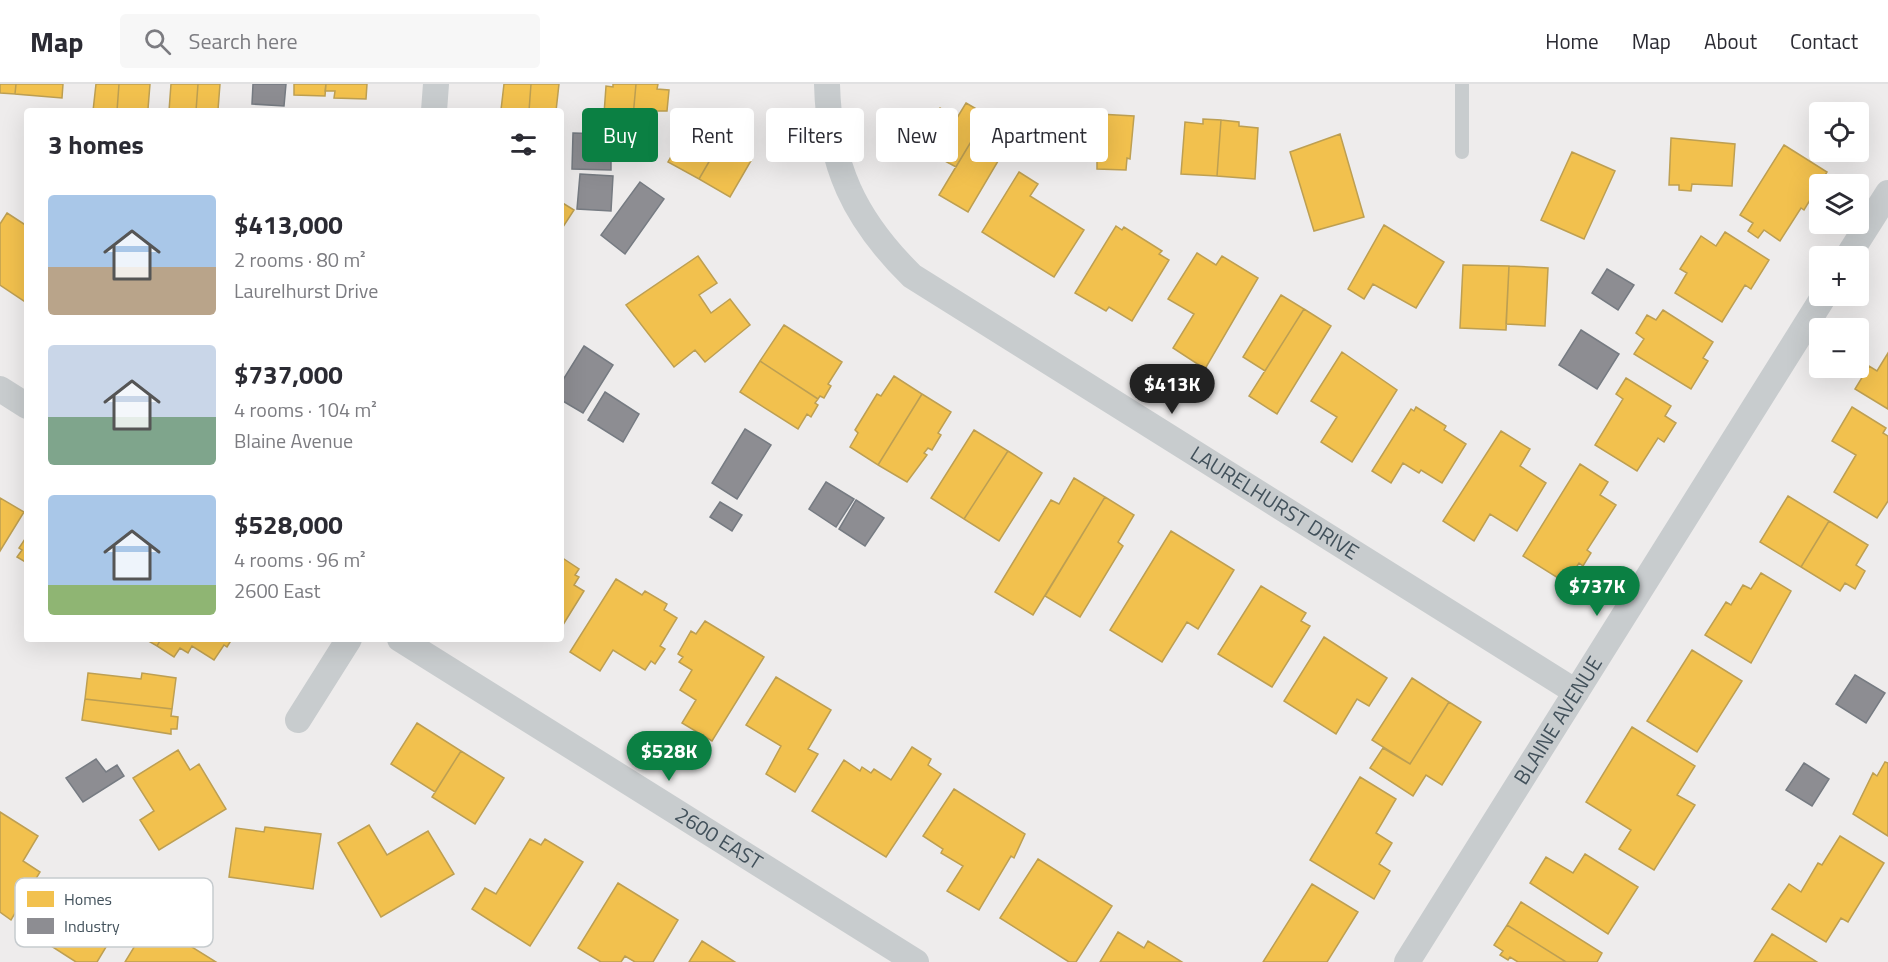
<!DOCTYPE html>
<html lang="en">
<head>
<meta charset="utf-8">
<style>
	:root { --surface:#fff; --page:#f7f7f7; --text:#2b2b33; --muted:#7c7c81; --line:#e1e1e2; --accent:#0b8043 }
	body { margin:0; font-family:"Titillium Web",sans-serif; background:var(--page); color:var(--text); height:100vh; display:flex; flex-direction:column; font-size:22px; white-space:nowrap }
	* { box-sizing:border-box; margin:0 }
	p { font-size:20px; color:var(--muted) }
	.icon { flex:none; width:33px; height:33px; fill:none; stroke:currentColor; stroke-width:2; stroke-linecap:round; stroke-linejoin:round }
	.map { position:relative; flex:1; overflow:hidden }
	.sheet { position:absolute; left:24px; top:24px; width:540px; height:534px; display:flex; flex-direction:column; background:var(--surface); border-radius:6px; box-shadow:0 6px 24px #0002 }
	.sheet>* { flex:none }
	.hud { position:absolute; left:582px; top:24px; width:570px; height:54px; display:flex; gap:12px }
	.tools { position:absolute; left:1809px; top:18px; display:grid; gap:12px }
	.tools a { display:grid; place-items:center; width:60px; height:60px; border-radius:6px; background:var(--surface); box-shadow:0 6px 24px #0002; font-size:30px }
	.price { position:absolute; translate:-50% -51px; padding:0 14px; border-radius:21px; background:var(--accent); color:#fff; font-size:20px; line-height:39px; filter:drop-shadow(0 2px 3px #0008) }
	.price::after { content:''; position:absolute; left:50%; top:36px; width:18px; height:14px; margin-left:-9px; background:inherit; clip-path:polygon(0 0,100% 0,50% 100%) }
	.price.selected { background:#222; color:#fff }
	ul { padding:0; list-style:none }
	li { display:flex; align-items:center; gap:18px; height:150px; padding:0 24px }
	li span { display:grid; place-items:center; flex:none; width:168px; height:120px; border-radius:6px; color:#555 }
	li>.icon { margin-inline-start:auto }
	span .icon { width:72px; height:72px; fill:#fffc; stroke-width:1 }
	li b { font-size:26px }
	h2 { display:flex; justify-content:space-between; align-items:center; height:72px; padding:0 24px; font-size:26px }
	.chip { padding:0 21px; border-radius:6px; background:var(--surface); box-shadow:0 6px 24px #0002; font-size:21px; line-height:54px }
	.chip.selected { background:var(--accent); color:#fff }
	header { display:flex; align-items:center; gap:36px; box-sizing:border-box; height:84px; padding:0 30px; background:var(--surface); border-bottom:2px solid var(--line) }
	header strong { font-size:28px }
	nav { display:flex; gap:33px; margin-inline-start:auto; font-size:21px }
	.search { width:420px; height:54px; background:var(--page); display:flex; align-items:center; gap:15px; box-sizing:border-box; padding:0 21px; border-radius:6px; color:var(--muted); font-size:22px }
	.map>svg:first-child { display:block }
	.homes { fill:#f2c14e; stroke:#bd9f52; stroke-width:1.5 }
	.industry { fill:#8d8d92; stroke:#767b82; stroke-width:1.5 }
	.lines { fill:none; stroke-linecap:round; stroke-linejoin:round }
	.service { stroke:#c8ccce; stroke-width:14 }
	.minor { stroke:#c8ccce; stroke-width:26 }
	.labels { text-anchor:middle; stroke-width:6; stroke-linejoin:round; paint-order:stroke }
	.street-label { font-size:21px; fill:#42515b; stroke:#fff }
	.key { fill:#fff; stroke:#c6cbce; stroke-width:1.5 }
	.key-label { font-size:16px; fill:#42515b }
</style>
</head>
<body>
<header>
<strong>Map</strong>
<div class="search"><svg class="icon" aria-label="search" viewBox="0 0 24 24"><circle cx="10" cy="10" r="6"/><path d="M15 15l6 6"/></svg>Search here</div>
<nav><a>Home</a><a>Map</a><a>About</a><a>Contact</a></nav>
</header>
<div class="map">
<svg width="1888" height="878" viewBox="0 0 1888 878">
	<rect width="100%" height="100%" fill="#eeecec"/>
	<path class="homes" d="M0,0H16L15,10L0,9Z
		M16,0H63L62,14L15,10Z
		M96,0H119L117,27H93Z
		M119,0H150L148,25L117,27Z
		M171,0H198L196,27H169Z
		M198,0H220L218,26L230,27H196Z
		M294,0H326L325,12L294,11Z
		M326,0H367L366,15L334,14L335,7H325Z
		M504,0H531L529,27L501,26Z
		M531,0H559L556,27H529Z
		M613,0H636L631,55L607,53L610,30H604L606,2L613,3Z
		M636,0H658L657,5L669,6L667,27H655L652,57L631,55Z
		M966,19L987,31L956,83L943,76L946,71L920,56L940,24L957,34Z
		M1063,28L1134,32L1130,75L1127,74L1126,86L1097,85V73L1067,71V77L1035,76L1036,43L1063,44Z
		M987,31L1017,45L968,128L939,111Z
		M1203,35L1221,36L1217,92L1181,90L1185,38L1203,40Z
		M1221,36L1239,38V42L1258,44L1255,95L1217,92Z
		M689,41L699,46L702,41L711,47L709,50L721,57L699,95L668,78Z
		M1340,50L1364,133L1314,147L1290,68Z
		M1671,54L1735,60L1732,102L1692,100L1691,107L1679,106V101H1669Z
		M721,57L732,64L735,59L744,65L742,69L752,75L730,113L699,95Z
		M1784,61L1827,88L1804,126L1801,124L1780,157L1764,146L1758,154L1748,147L1753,139L1740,131Z
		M1572,68L1615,87L1584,155L1541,136Z
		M1019,88L1038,100L1030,112L1084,146L1054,193L982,148Z
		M561,118L574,126L561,146Z
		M7,129L27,142V219L0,201V140Z
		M1384,141L1444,178L1416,224L1373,200L1364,215L1348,205Z
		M1116,142L1122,146L1124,143L1162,167L1159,170L1169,176L1132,237L1109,223L1106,227L1075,209Z
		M1725,148L1769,176L1751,205L1745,201L1722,238L1675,209L1687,189L1680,185L1701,152L1716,162Z
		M1197,169L1216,181L1222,172L1258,194L1205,285L1173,264L1194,230L1168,215Z
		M698,172L717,199L699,211L711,229L730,215L750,241L705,278L695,266L674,283L626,221Z
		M1463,181L1509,182L1506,246L1460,244Z
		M1509,182L1548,184L1545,242L1506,240Z
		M1281,211L1304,225L1265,287L1243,273Z
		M1304,225L1331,242L1277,330L1249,312Z
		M1663,226L1713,258L1703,274L1708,277L1691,305L1634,270L1644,255L1636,249L1647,231L1656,236Z
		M784,241L842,278L828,300L831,302L824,314L820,312L818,315L760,277Z
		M1342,268L1397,306L1352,378L1321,358L1337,333L1311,317Z
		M1888,269V325L1855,305L1869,282L1877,287Z
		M760,277L818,315L815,319L818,321L811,333L807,330L798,345L740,308Z
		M894,292L922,310L878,381L850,363L858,349L855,346L877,310L881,312Z
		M1626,294L1671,322L1665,332L1676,339L1664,358L1658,354L1637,387L1595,361L1623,315L1616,310Z
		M922,310L951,328L938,349L941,351L932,366L928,364L924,369L927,371L907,398L878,381Z
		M1416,323L1446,342L1444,346L1466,360L1442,399L1421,386L1419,389L1403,379L1391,399L1372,387L1411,325L1414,327Z
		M1852,323L1886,344L1883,349L1888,352V417L1877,434L1834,408L1856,371L1832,357Z
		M974,346L1008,367L964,435L931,414Z
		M1501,347L1530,365L1520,382L1546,399L1517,447L1490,430L1474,457L1443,437Z
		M1008,367L1042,389L999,457L964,435Z
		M1580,380L1608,398L1600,411L1616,421L1587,466L1591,469L1583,482L1579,479L1566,499L1523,472Z
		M1074,394L1105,413L1033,531L995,508L1051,416L1059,420Z
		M1788,412L1829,437L1801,483L1760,458Z
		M1105,413L1134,431L1118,458L1123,462L1080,533L1045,512Z
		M0,414L24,428L0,467Z
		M1829,437L1868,461L1856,481L1865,487L1855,505L1845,499L1840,507L1801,483Z
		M1171,447L1234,486L1198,545L1187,538L1162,578L1110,546Z
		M27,452V479L17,473L22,466L19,464Z
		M561,473L579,485L575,491L579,493L574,501L584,507L561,544Z
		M1761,489L1791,507L1751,579L1705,551L1726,518L1731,521L1743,501L1751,505Z
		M616,495L642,511L645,507L667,520L664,526L677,534L660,562L665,565L655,580L651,577L645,586L613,566L600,587L570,568Z
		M1261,502L1306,529L1301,537L1310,542L1272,603L1218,570Z
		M705,537L764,573L712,657L682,639L696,616L680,606L692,586L679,578L683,573L678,570L691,547L696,550Z
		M1324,553L1387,594L1369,622L1357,615L1336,650L1284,617Z
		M145,555H161L157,562Z
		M161,555H232L227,563L224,561L214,576L192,562L188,569L180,564L174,573L157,562Z
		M1692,566L1742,597L1697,668L1647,637Z
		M88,589L141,595L142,589L176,594L172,625L85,615Z
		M776,593L831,626L808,665L818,670L795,708L766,690L781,662L746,641Z
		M1412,594L1449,618L1410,680L1372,656Z
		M85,615L172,625L171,632L178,633L177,645H171V650L82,636Z
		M1449,618L1481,638L1442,701L1426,691L1413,712L1370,684L1383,664L1410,680Z
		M417,639L461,667L435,708L391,680Z
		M1632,643L1695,682L1677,711L1695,721L1654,786L1619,765L1631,746L1586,718Z
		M912,663L931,675L928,681L941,690L886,773L812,727L844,676L860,687L862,683L871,689L874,685L891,696Z
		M178,666L190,686L199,680L226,725L159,766L140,736L154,727L133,694Z
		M461,667L504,694L475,740L432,713Z
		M1885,678L1888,679V752L1853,730L1873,689L1877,692Z
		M1360,693L1396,715L1376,749L1392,759L1379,780L1390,787L1374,815L1310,776Z
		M954,705L1025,750L1014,774L1011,772L979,826L947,807L963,782L941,769L943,765L923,752Z
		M0,728L38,752L23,777L40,788L11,836L0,828Z
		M369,741L387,771L428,747L454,790L381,833L338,759Z
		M265,743L321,750L313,805L229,793L236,744L264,748Z
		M1840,752L1884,779L1848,838L1841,834L1826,858L1772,825L1789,800L1801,808L1818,779L1822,781Z
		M530,755L541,761L545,755L583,778L530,862L472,825L485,804L496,810Z
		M1585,770L1638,803L1608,850L1530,799L1546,773L1573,789Z
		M1038,775L1112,822L1076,878H1069L1000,834Z
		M55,795L66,803L68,799L93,815L99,806L129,825L97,878H76L23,844Z
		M618,799L678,836L653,878H635L625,872L621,878H601L578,864Z
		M1312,800L1358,828L1327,878H1263Z
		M1521,818L1602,869L1597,878H1566L1507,841Z
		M150,837L216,878H125Z
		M1507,841L1566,878H1518L1510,873L1508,876L1500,871L1503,867L1494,861Z
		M1118,848L1144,864L1148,857L1182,878H1100Z
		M1772,850L1817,878H1754Z
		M702,857L735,878H689Z"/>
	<path class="industry" d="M253,0H286L284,22L252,20Z
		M573,49L606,50V62H611V86L572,85Z
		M580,90L613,92L611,127L577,125Z
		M640,98L664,115L625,170L601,151Z
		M1607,185L1634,201L1618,226L1592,209Z
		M1581,246L1619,270L1597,305L1559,281Z
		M584,262L613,281L583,329L561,316V299Z
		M605,308L639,330L623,358L588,336Z
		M745,345L771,361L737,415L712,399Z
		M826,398L854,415L836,443L809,425Z
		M856,416L884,434L865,462L839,445Z
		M720,418L742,431L732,447L710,433Z
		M1855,591L1885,609L1866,639L1836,620Z
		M96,675L106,688L117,681L124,692L83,718L66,694Z
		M1804,679L1829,695L1812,722L1786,706Z"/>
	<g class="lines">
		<path class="service" d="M1462,68V0"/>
		<g class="minor">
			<path id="s1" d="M827,0C829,81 854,135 912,192L1576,608"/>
			<path d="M434,27L436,0"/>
			<path d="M1848,172L1888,109"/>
			<path d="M0,305L27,322"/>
			<path id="s2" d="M400,555L916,878"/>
			<path d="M298,636L349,555"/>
			<path id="s3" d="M1407,878L1824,212"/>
		</g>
	</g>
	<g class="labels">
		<g class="street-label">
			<text dy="7" stroke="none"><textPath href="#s1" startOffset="644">LAURELHURST DRIVE</textPath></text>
			<text dy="7" stroke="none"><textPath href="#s3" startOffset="285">BLAINE AVENUE</textPath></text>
			<text dy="7" stroke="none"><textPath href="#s2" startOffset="376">2600 EAST</textPath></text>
		</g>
	</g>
	<rect x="15" y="794" width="198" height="69" rx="9" class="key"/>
	<rect x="27" y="807" width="27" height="16" fill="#f2c14e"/>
	<rect x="27" y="834" width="27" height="16" fill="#8d8d92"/>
	<g class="key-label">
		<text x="64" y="821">Homes</text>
		<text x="64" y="848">Industry</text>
	</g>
</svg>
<div class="tools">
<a><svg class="icon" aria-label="locate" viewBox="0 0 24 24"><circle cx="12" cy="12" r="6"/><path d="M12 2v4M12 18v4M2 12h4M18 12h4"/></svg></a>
<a><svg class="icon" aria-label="layers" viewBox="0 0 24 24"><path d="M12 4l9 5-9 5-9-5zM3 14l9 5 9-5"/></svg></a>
<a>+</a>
<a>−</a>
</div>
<b class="price selected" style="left:1172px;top:331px">$413K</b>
<b class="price" style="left:1597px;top:533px">$737K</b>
<b class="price" style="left:669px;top:698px">$528K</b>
<div class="hud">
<a class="chip selected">Buy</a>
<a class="chip">Rent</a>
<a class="chip">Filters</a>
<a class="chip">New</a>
<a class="chip">Apartment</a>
</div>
<section class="sheet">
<h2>3 homes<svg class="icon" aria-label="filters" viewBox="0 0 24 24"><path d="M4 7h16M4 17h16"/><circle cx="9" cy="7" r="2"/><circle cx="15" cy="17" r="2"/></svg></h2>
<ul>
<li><span style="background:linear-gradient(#a9c7e8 60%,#b9a48a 0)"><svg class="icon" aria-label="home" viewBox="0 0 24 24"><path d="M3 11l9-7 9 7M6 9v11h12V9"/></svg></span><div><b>$413,000</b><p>2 rooms · 80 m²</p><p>Laurelhurst Drive</p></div></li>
<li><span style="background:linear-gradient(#c9d6e8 60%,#7fa58c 0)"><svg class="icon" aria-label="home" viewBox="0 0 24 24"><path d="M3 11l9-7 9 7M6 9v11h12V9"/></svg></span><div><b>$737,000</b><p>4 rooms · 104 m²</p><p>Blaine Avenue</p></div></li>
<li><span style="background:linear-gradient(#a9c7e8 75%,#8fb573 0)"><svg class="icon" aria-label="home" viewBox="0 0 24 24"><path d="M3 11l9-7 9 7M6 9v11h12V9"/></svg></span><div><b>$528,000</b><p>4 rooms · 96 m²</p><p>2600 East</p></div></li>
</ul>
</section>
</div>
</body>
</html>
